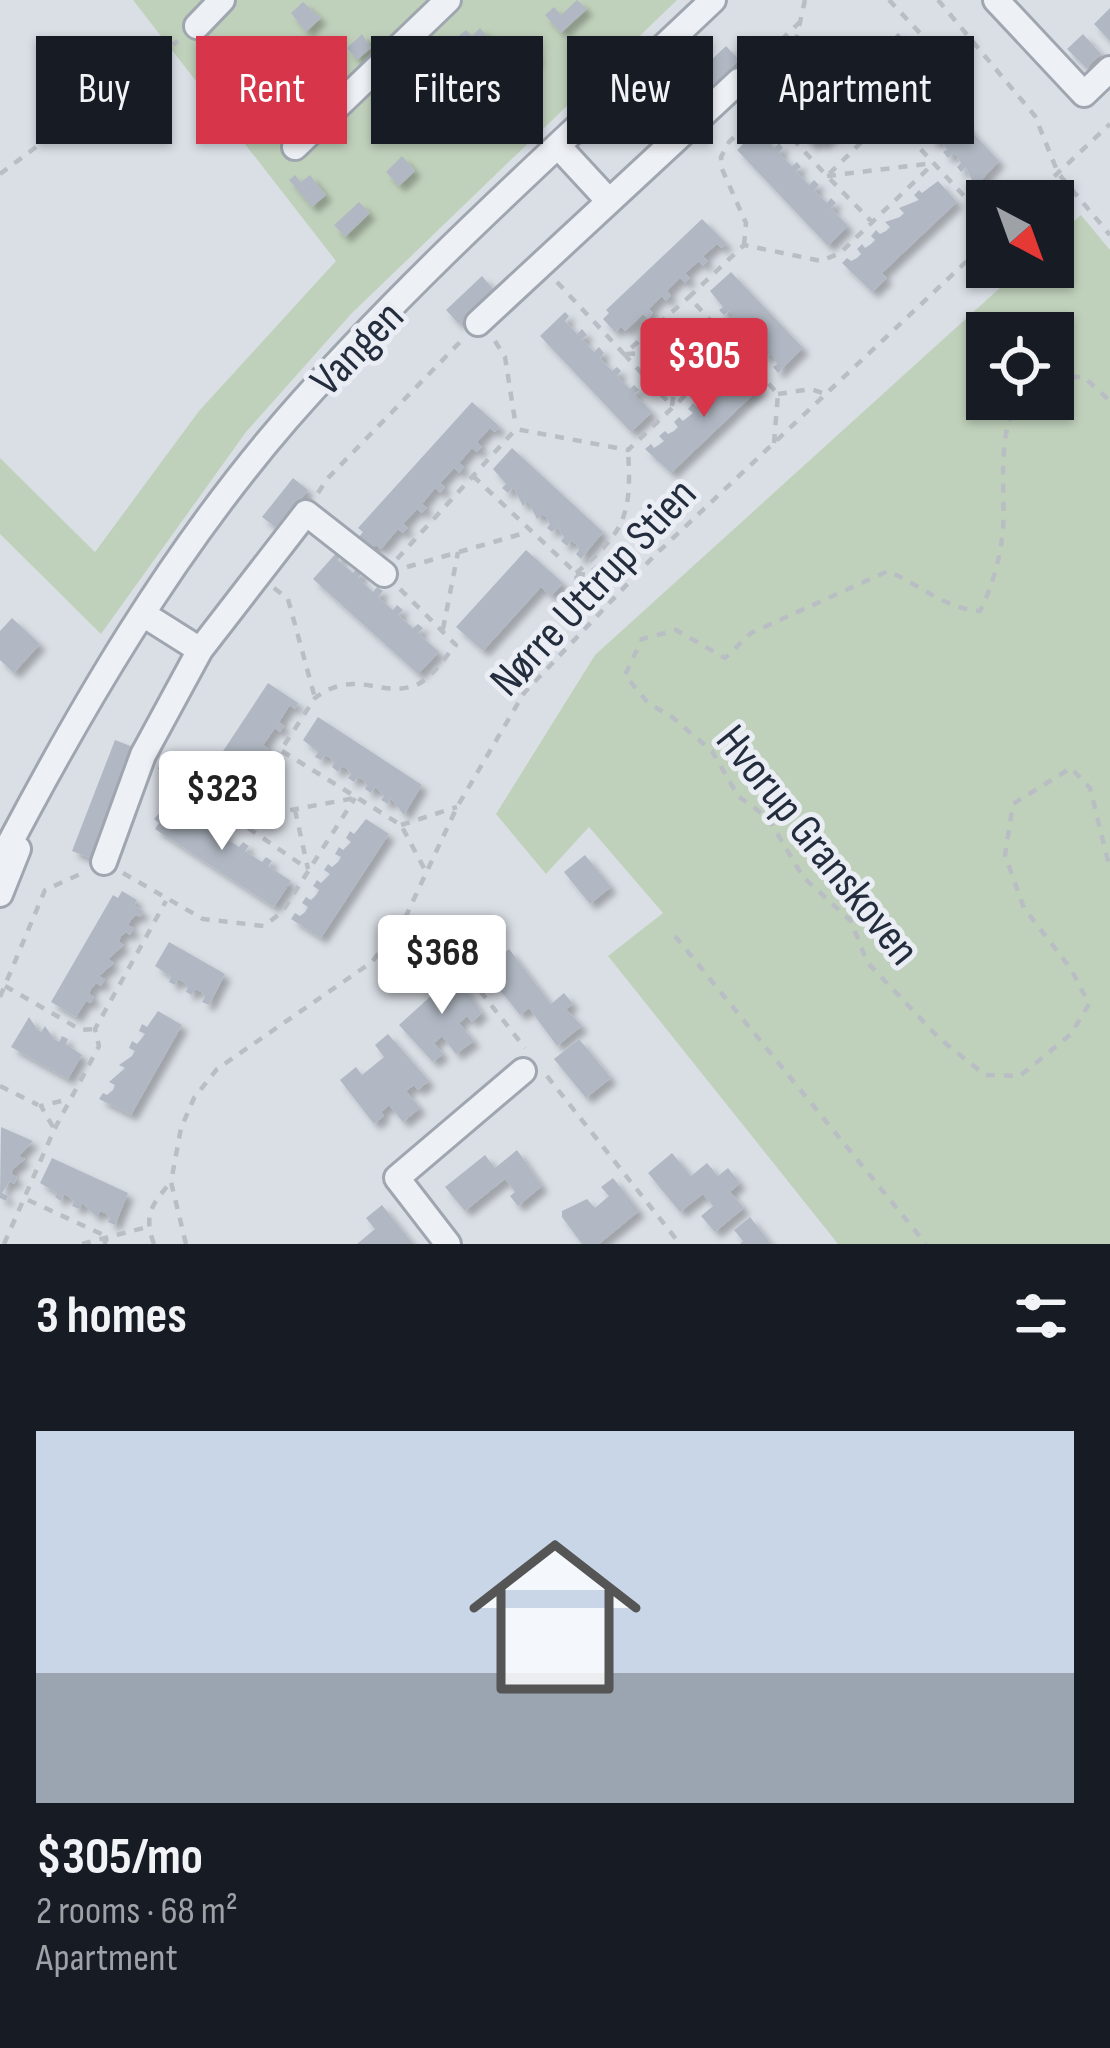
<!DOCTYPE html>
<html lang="en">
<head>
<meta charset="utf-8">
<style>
	:root { --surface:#171b24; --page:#242831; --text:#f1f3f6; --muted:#9ea1a6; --line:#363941; --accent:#d6354a }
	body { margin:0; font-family:"Sofia Sans Condensed",sans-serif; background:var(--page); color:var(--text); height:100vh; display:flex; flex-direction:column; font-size:45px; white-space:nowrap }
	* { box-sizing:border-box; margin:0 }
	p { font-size:39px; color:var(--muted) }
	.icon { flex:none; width:66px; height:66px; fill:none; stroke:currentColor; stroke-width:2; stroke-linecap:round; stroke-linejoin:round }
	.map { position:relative; height:1244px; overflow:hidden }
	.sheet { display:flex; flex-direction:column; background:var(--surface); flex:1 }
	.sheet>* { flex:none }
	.hud { position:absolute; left:36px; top:36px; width:1038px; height:108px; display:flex; gap:24px }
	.needle { width:78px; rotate:139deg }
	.buttons { position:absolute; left:966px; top:180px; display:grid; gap:24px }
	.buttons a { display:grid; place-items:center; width:108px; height:108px; border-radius:0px; background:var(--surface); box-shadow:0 3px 9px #0004; font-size:60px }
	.price { position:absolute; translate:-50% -102px; padding:0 27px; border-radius:12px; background:#fff; color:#222; font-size:39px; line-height:78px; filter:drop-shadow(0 3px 6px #0008) }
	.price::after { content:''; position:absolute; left:50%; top:72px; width:36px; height:27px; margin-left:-18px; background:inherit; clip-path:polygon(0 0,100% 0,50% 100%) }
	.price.selected { background:var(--accent); color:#fff }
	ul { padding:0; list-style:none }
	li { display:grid; align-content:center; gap:24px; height:636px; padding:0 36px }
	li+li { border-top:3px solid var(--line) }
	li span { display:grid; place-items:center; height:372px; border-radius:0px; color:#555 }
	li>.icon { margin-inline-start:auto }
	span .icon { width:216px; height:216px; fill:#fffc; stroke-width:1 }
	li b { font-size:51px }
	h2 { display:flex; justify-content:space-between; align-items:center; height:144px; padding:0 36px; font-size:51px }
	.pill { padding:0 42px; border-radius:0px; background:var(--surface); box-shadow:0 3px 9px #0004; font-size:42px; line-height:108px }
	.pill.selected { background:var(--accent); color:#fff }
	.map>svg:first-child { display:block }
	.green { fill:#c0d1bb; fill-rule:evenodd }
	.building { fill:#b1b8c3; filter:url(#shadow) }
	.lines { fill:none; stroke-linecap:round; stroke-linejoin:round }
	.minor-casing { stroke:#a0a6b0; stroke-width:30 }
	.path { stroke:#b9bdc4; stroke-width:4.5; stroke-dasharray:9 9; stroke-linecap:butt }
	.minor { stroke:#edf0f4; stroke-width:24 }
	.labels { text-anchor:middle; stroke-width:10; stroke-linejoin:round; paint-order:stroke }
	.street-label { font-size:45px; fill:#242d3d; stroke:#eaeef4 }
</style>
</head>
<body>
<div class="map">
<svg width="1110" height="1244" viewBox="0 0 1110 1244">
	<defs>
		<filter id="shadow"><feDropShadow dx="6" dy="6" stdDeviation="3" flood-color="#0004"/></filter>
	</defs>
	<rect width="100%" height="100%" fill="#dadfe6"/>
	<path class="green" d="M133,0H677L351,314L246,432L101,634L0,534V458L95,552L199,411L336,261Z
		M1081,215L1110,250V1244H838L608,956L663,913L589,827L546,874L496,814L595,655L1023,267H1053V240ZM1053,333V399H987V333Z"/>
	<path class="building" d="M577,0L587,9L561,33L545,15L554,7L561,15Z
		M303,2L321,18L306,32L291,13Z
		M1110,8V41L1094,24Z
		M480,28L491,40L472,58L455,39L466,30L472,36Z
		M898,33L924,58L918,63L913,57L900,70L905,75L900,80L895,75L882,87L887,93L881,97L876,93L863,105L868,110L863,115L858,110L845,123L850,128L845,132L840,127L822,144L817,140L812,145L800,132L805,127L802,124Z
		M362,34L371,48L357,60L347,48Z
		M1083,34L1101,54L1086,68L1067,49Z
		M273,39L287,54L273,66L260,52Z
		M526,44L537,56L518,78H512L501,66Z
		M726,46L739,60L702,95L689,81Z
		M428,63L448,80L428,99L415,86L424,77L419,72Z
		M241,72L267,98L253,110L229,83Z
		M303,82L309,89L316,83L324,91L310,103L296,88Z
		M928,85L999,161L975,187L966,167L961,172L957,167L961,163L957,157L953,153L948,158L943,152L947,149L939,139L934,143L930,139L933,135L926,124L921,129L916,124L920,121L908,105Z
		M762,125L766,130L762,135L774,148L779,143L783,148L779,153L792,166L797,162L801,167L796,171L809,185L814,180L819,185L814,190L827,203L831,198L836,203L831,208L848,226L828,246L737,150Z
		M402,156L415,171L399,186L386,172Z
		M295,175L301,182L310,175L326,195L312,207L289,180Z
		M938,181L957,202L882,273L887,278L872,292L842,263L847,258L851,261L857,258L861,254L857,249L862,244L865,248L871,244L875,240L871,236L876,230L880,234L886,231L890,227L885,222L900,217L904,213L899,208L919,200L914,195L919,190L922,193Z
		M359,202L370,213L345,237L334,225Z
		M702,219L727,244L721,248L717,244L703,256L708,261L703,266L699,261L685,273L690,278L685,283L680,278L667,291L671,296L666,301L662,296L649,309L653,313L648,319L643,314L625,331L621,327L615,332L603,319L609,313L606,310Z
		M731,272L803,348L778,373L773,367L777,364L774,358L770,354L765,358L756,339L751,344L746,339L750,336L742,325L737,330L732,325L736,321L733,315L729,311L724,315L719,310L723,307L710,291Z
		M482,276L495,291L459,324L446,310Z
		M565,312L569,316L565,321L577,334L582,329L587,335L582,339L594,352L599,347L604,353L600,358L612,371L617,367L621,371L617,376L630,389L634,385L639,390L634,394L652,412L631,432L540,336Z
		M741,368L760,388L671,473L645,449L651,444L654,448L660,444L664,441L659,436L665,431L668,434L674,431L678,427L674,422L679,417L683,421L693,413L688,409L693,403L697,407L707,400L702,395L721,386L716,381L722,376L725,380Z
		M472,402L500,427L495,432L490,428L477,442L482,447L477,452L472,448L459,463L464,467L459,473L454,468L440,483L445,487L440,493L435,488L422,504L427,508L422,513L417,509L403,524L408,528L403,533L398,529L381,549L376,545L371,550L358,538L363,532L358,528Z
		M512,448L603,532L581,559L576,554L579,550L576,544L571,540L567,546L561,541L564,537L557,527L552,532L547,528L550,524L546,517L542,514L537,519L528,501L523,506L513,487L508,493L502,488L506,484L493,469Z
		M293,478L308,490L278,529L262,517Z
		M526,550L563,583L551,596L541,587L483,651L456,627Z
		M338,551L342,555L338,560L353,573L357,568L362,573L358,578L373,592L377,587L383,591L378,597L393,610L397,605L403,610L398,615L413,628L418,624L423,628L418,633L439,652L418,674L313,579Z
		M12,618L40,644L14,673L0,660V631Z
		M268,683L298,703L295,709L290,705L279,722L284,726L280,732L275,728L263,745L269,749L265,755L260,752L249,768L254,771L250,777L245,774L230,796L224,792L220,799L205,790L210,783L204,780Z
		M318,717L422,785L404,815L391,798L388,804L381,800L384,796L375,787L371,793L365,789L367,785L363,780L358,777L354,782L348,778L351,774L347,769L342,766L338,772L332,767L334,763L330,758L325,755L321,760L315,757L318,752L303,740Z
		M115,740L133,747L90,858L72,851Z
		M175,797L180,800L176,805L194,817L197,811L203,815L200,821L216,832L220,827L226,831L222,836L239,847L243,842L249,846L245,851L262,862L266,857L272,861L268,866L291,881L274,907L155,829L159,823L154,819Z
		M366,819L389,834L321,938L291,919L295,913L300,916L305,912L308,907L302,903L306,897L311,900L316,895L319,890L313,886L317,880L321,883L330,874L324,870L328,864L332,867L338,862L341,857L335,854L339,847L343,850L351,842L346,838L350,831L354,834Z
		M585,855L611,887L590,904L564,872Z
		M122,891L137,900L134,905L143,911L140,917L136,915L131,920L128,925L134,928L130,935L126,932L121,936L119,942L124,945L108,959L114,963L99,976L105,979L101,986L96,983L91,989L89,994L94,997L91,1003L86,1001L76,1017L51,1002L113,895L118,898Z
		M169,942L225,974L209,1005L202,1002L205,997L201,992L195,989L192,995L186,992L188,987L183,982L178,979L175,985L169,982L171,977L155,966Z
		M509,949L551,1004L564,993L573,1004L566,1009L582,1026L557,1046L529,1008L520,1015L484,970Z
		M442,965L458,979L482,1013L472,1022L467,1016L459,1023L474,1041L456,1054L442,1036L434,1043L443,1054L433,1062L399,1025L443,985L433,972Z
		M158,1011L182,1025L131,1115L99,1099L103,1093L107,1095L113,1090L115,1085L109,1082L125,1068L119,1065L132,1056L135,1051L129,1048L132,1041L137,1044L142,1038L145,1034L139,1031L142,1024L147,1027Z
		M29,1017L37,1029L41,1032L45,1026L54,1039L59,1042L62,1036L68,1039L66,1044L82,1055L68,1079L11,1047Z
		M388,1034L429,1081L418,1090L414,1085L406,1091L420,1108L403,1122L389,1105L381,1112L384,1116L374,1124L340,1080L356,1067L362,1075L384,1057L375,1045Z
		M579,1039L611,1078L586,1098L554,1059Z
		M1,1127L33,1141L19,1156L25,1159L13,1169L11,1174L17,1177L14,1184L10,1181L2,1193L8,1196L6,1201L0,1198Z
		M517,1150L542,1186L518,1206L510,1196L515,1192L505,1179L465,1211L445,1187L485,1155L495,1168Z
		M672,1153L691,1176L707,1163L718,1176L728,1168L740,1183L730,1192L744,1208L715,1232L701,1216L713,1206L703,1194L680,1212L648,1173Z
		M52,1158L128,1193L115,1225L108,1222L110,1218L105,1213L100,1211L97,1217L82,1203L79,1209L72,1206L74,1201L69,1197L64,1194L61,1201L55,1197L57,1193L40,1183Z
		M613,1178L639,1211L599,1244H582L562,1217V1211L587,1199L595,1208L609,1196L601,1187Z
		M382,1205L413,1244H357L375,1229L366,1218Z
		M750,1217L771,1244H740L743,1241L734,1230Z"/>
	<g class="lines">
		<defs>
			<path id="minor" d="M996,0L1084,94L1110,69
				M197,26L222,0
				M295,147L448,0
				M559,147L608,200
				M478,323L739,81
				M143,614L200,650
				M0,862C81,707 171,553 286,420C417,270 569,137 713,0
				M104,862L143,755L200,650L306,513L384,574
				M0,894L18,849
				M448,1244L397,1178L523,1071"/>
		</defs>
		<use href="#minor" class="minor-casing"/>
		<path class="path" d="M889,0L933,47L936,63L926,79L889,115L977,210L973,253
			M938,0L1035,116L1058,173L1110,235
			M755,65L801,21
			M756,99L827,176L889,115
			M0,174L178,41
			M827,176L934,163
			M830,179L872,222
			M992,201L1017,187L1034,195
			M1028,201L1110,124
			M744,245L746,223L722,169L721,157L729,142L785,89L805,0
			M557,282L624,354L689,297
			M495,341L505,357L516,427
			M624,354L672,406
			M626,354L735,348
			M1053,377H1084L1110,401
			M778,394L811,389L825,394
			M1024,399C992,423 1008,501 1002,538C999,563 991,589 980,611C946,609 920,585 888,571L751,633L725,658L676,630L642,639L625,675L648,703L672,717L712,751L738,796L768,818L803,877L851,921L867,962L940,1039L985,1075L1020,1076L1071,1034L1089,1004L1071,969L1024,908L1005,855L1013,804L1071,768L1090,788L1110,869
			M672,406L680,352
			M774,443L778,394L689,297L744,245L821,261L840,253L934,163
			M473,476L576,573L582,628
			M318,493L327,479L462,340
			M397,559L516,429L628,450L735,348
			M407,567L528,532
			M576,573C626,531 632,514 628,450
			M576,573L586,575L620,551L634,546L654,556
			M274,588L288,599L315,698
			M443,629L458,552
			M282,751L401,825L425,870
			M159,767L308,869
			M295,810L308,869
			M235,820L315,698C356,667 380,699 416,685C431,679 445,657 456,645L399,588
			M237,820L355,798
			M401,825L457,807
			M123,873L203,919L264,926L282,912L355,798
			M406,916L428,925L525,1048
			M675,936L926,1244
			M5,986L81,1030L95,1029
			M0,997L45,890L87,871
			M547,1076L680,1244
			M0,1086L38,1105
			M53,1127L41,1106L69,1099
			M28,1200L108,1237L104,1244
			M4,1244L54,1130L99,1046L95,1029L166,901
			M82,1244L147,1227
			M154,1244C143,1215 152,1204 171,1182
			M186,1244L171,1182L181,1128L194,1098L217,1069L372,962L406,916L457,807L524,693L654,556L987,242"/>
		<use href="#minor" class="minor"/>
	</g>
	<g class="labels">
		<g class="street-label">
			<text transform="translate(356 347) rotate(-46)" y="16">Vangen</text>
			<text transform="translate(592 586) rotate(-47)" y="16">Nørre Uttrup Stien</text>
			<text transform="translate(819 844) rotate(51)" y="16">Hvorup Granskoven</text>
		</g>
	</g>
</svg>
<div class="buttons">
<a><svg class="needle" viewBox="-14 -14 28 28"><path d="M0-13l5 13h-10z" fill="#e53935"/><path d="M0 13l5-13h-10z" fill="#9ea1a6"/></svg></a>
<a><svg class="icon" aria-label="locate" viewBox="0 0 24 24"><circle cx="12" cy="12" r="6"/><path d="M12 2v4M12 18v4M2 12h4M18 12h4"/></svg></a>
</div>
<b class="price selected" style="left:704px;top:420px">$305</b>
<b class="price" style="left:222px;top:853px">$323</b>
<b class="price" style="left:442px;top:1017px">$368</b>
<div class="hud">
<a class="pill">Buy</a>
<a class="pill selected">Rent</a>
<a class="pill">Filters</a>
<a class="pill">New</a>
<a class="pill">Apartment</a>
</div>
</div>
<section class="sheet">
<h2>3 homes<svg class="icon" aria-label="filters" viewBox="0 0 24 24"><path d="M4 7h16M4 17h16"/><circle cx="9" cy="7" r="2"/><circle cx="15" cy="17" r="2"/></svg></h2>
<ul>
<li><span style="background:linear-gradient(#c9d6e8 65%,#9aa5b1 0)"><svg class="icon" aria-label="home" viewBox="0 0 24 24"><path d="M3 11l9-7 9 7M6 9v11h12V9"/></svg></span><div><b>$305/mo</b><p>2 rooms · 68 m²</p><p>Apartment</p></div></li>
</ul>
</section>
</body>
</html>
